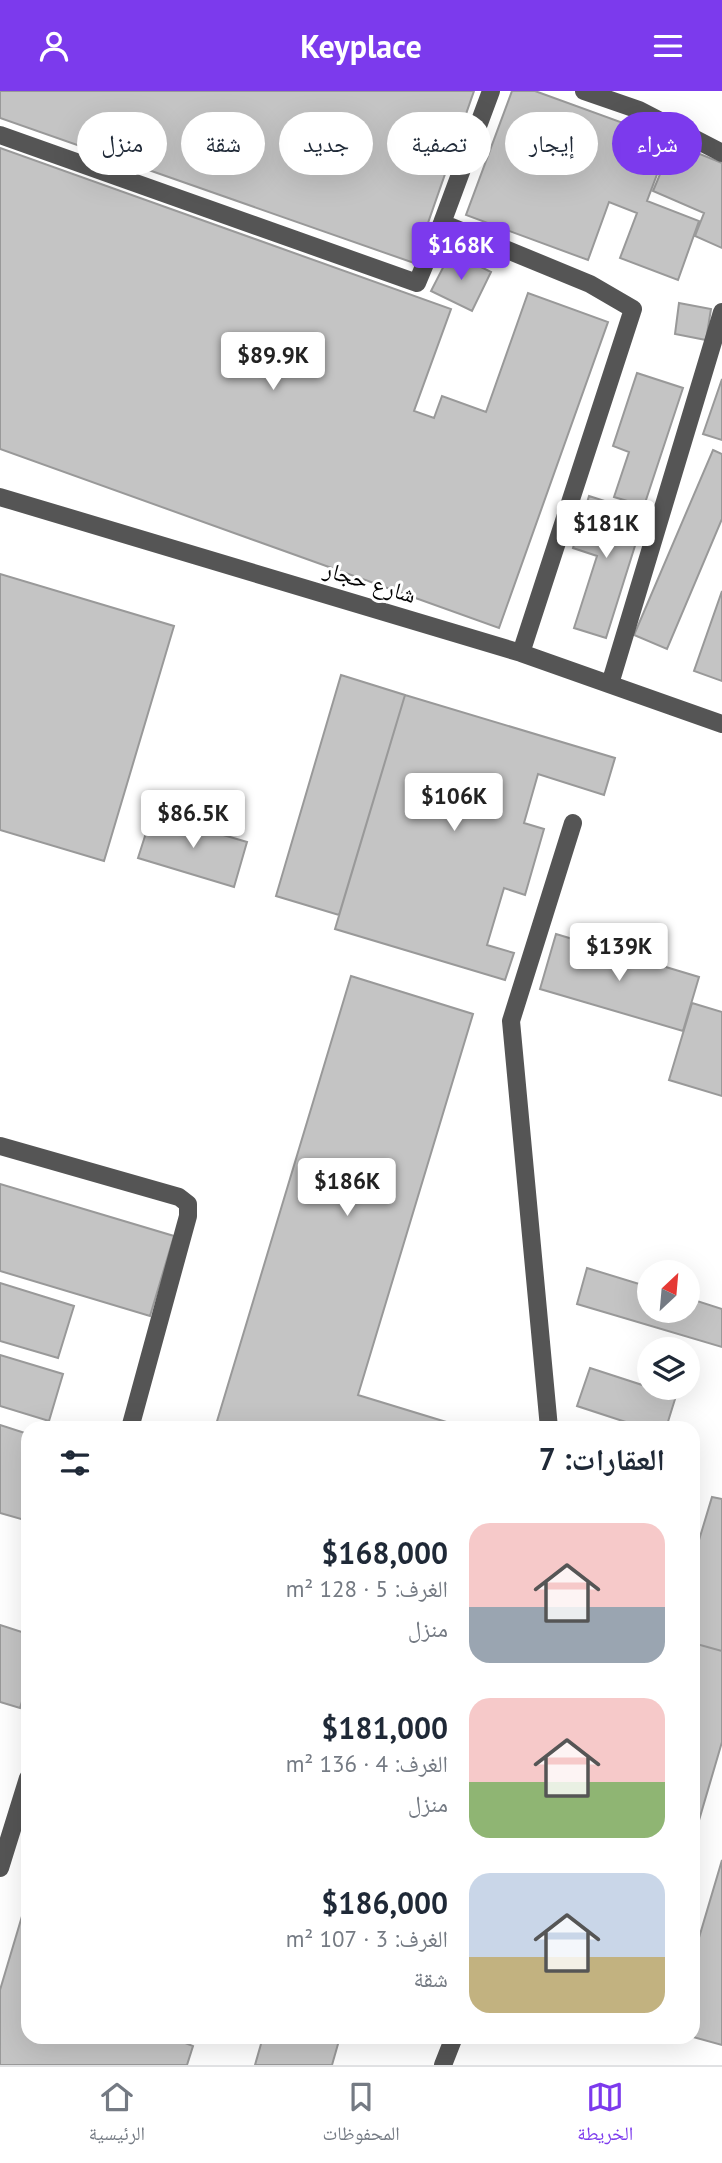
<!DOCTYPE html>
<html lang="ar">
<head>
<meta charset="utf-8">
<style>
	:root { --surface:#fff; --page:#f6f6f7; --text:#1f2937; --muted:#747a83; --line:#e0e1e3; --accent:#7c3aed }
	body { margin:0; font-family:"PT Sans","Noto Naskh Arabic",sans-serif; background:var(--page); color:var(--text); direction:rtl; height:100vh; display:flex; flex-direction:column; font-size:26px; white-space:nowrap }
	* { box-sizing:border-box; margin:0 }
	p { font-size:23px; color:var(--muted) }
	.icon { flex:none; width:38px; height:38px; fill:none; stroke:currentColor; stroke-width:2; stroke-linecap:round; stroke-linejoin:round }
	.map { position:relative; flex:1; overflow:hidden; direction:ltr }
	.drawer { position:absolute; left:21px; top:1330px; width:679px; height:623px; display:flex; flex-direction:column; background:var(--surface); border-radius:21px; box-shadow:0 7px 28px #0002; direction:rtl }
	.drawer>* { flex:none }
	.banner { position:absolute; left:21px; top:21px; width:681px; height:63px; direction:rtl; display:flex; gap:14px }
	.needle { width:46px; rotate:26deg }
	.tools { position:absolute; left:637px; top:1169px; display:grid; gap:14px }
	.tools a { display:grid; place-items:center; width:63px; height:63px; border-radius:50%; background:var(--surface); box-shadow:0 7px 28px #0002; font-size:35px }
	.price { position:absolute; translate:-50% -60px; padding:0 16px; border-radius:7px; background:#fff; color:#222; font-size:23px; line-height:46px; filter:drop-shadow(0 2px 4px #0008) }
	.price::after { content:''; position:absolute; left:50%; top:42px; width:21px; height:16px; margin-left:-10px; background:inherit; clip-path:polygon(0 0,100% 0,50% 100%) }
	.price.current { background:var(--accent); color:#fff }
	ul { padding:0; list-style:none }
	li { display:flex; align-items:center; gap:21px; height:175px; padding:0 35px }
	li span { display:grid; place-items:center; flex:none; width:196px; height:140px; border-radius:21px; color:#555 }
	li>.icon { margin-inline-start:auto }
	span .icon { width:84px; height:84px; fill:#fffc; stroke-width:1 }
	li b { font-size:30px }
	h2 { display:flex; justify-content:space-between; align-items:center; height:84px; padding:0 35px; font-size:30px }
	.chip { padding:0 24px; border-radius:32px; background:var(--surface); box-shadow:0 7px 28px #0002; font-size:24px; line-height:63px }
	.chip.current { background:var(--accent); color:#fff }
	header { display:flex; justify-content:space-between; align-items:center; height:91px; padding:0 35px; background:var(--accent); color:#fff; font-size:32px; font-weight:700 }
	.menu { display:flex; justify-content:space-around; align-items:center; height:98px; border-top:2px solid var(--line); background:var(--surface); font-size:19px; color:var(--muted) }
	.menu a { display:grid; justify-items:center; gap:4px }
	.menu .current { color:var(--accent) }
	.map>svg:first-child { display:block }
	.building { fill:#c4c4c4; stroke:#999; stroke-width:2 }
	.lines { fill:none; stroke-linecap:round; stroke-linejoin:round }
	.minor { stroke:#555; stroke-width:18 }
	.labels { text-anchor:middle; stroke-width:6; stroke-linejoin:round; paint-order:stroke }
	.street-label { font-size:23px; fill:#000; stroke:#fff }
</style>
</head>
<body>
<header><svg class="icon" aria-label="menu" viewBox="0 0 24 24"><path d="M4 6h16M4 12h16M4 18h16"/></svg>Keyplace<svg class="icon" aria-label="person" viewBox="0 0 24 24"><circle cx="12" cy="8" r="4"/><path d="M4 21q1-7 8-7t8 7"/></svg></header>
<div class="map">
<svg width="722" height="1974" viewBox="0 0 722 1974">
	<rect width="100%" height="100%" fill="#fff"/>
	<path class="building" d="M0,0H474L414,172L0,27Z
		M512,0H535L670,49L647,110L699,130L678,189L620,167L637,122L609,111L588,169L466,124Z
		M673,52L722,72V157L695,145L704,122L653,100Z
		M0,57L451,218L414,320L434,327L442,305L486,321L528,202L608,231L499,537L0,358Z
		M451,161L491,181L472,220L431,200Z
		M679,212L711,218L706,249L675,243Z
		M637,282L683,297L644,415L614,406L629,361L613,355Z
		M722,288V349L703,343Z
		M713,359L722,363V428L667,558L634,544Z
		M589,405L645,423L606,547L574,537L597,465L573,457Z
		M0,483L174,535L104,770L0,739Z
		M722,500V590L694,580Z
		M341,584L405,604L339,824L276,805Z
		M405,604L615,667L604,704L538,683L524,732L544,738L525,804L504,797L487,854L514,862L505,889L335,838Z
		M152,723L247,751L234,796L138,767Z
		M556,843L699,886L683,940L540,898Z
		M351,885L473,923L358,1304L466,1337H215Z
		M692,912L722,921V1005L669,989Z
		M0,1093L174,1145L150,1225L0,1180Z
		M587,1177L649,1196V1220H688V1207L722,1218V1256L577,1213Z
		M0,1192L74,1215L58,1267L0,1250Z
		M0,1264L63,1283L49,1330L0,1315Z
		M590,1277L676,1305L666,1337H644L577,1315Z
		M0,1334L28,1343V1430L0,1422Z
		M712,1406L722,1408V1560L693,1552V1469Z
		M0,1534L28,1543V1591L20,1617L0,1611Z
		M693,1552L722,1560V1651L695,1743Z
		M722,1769V1954L693,1946V1867Z
		M28,1805V1946H170L193,1955L187,1974H0V1899Z
		M263,1946H340L332,1974H255Z"/>
	<g class="lines">
		<path class="minor" d="M584,0L639,19L722,62
			M0,44L417,192L442,132L491,0
			M442,132L590,193L633,218L521,562
			M0,406L521,562L722,633
			M610,593L722,221
			M0,1055L179,1106L188,1113V1125L130,1337
			M549,1337L511,930L573,732
			M0,1777L28,1687
			M443,1974L454,1946"/>
	</g>
	<g class="labels">
		<g class="street-label">
			<text transform="translate(370 491) rotate(17)" y="8">شارع حجار</text>
		</g>
	</g>
</svg>
<div class="tools">
<a><svg class="needle" viewBox="-14 -14 28 28"><path d="M0-13l5 13h-10z" fill="#e53935"/><path d="M0 13l5-13h-10z" fill="#747a83"/></svg></a>
<a><svg class="icon" aria-label="layers" viewBox="0 0 24 24"><path d="M12 4l9 5-9 5-9-5zM3 14l9 5 9-5"/></svg></a>
</div>
<b class="price current" style="left:461px;top:191px">$168K</b>
<b class="price" style="left:273px;top:301px">$89.9K</b>
<b class="price" style="left:606px;top:469px">$181K</b>
<b class="price" style="left:454px;top:742px">$106K</b>
<b class="price" style="left:193px;top:759px">$86.5K</b>
<b class="price" style="left:619px;top:892px">$139K</b>
<b class="price" style="left:347px;top:1127px">$186K</b>
<div class="banner">
<a class="chip current">شراء</a>
<a class="chip">إيجار</a>
<a class="chip">تصفية</a>
<a class="chip">جديد</a>
<a class="chip">شقة</a>
<a class="chip">منزل</a>
</div>
<section class="drawer">
<h2>العقارات: 7<svg class="icon" aria-label="filters" viewBox="0 0 24 24"><path d="M4 7h16M4 17h16"/><circle cx="9" cy="7" r="2"/><circle cx="15" cy="17" r="2"/></svg></h2>
<ul>
<li><span style="background:linear-gradient(#f6c9c9 60%,#9aa5b1 0)"><svg class="icon" aria-label="home" viewBox="0 0 24 24"><path d="M3 11l9-7 9 7M6 9v11h12V9"/></svg></span><div><b>$168,000</b><p>الغرف: 5 · 128 m²</p><p>منزل</p></div></li>
<li><span style="background:linear-gradient(#f6c9c9 60%,#8fb573 0)"><svg class="icon" aria-label="home" viewBox="0 0 24 24"><path d="M3 11l9-7 9 7M6 9v11h12V9"/></svg></span><div><b>$181,000</b><p>الغرف: 4 · 136 m²</p><p>منزل</p></div></li>
<li><span style="background:linear-gradient(#c9d6e8 60%,#c2b280 0)"><svg class="icon" aria-label="home" viewBox="0 0 24 24"><path d="M3 11l9-7 9 7M6 9v11h12V9"/></svg></span><div><b>$186,000</b><p>الغرف: 3 · 107 m²</p><p>شقة</p></div></li>
</ul>
</section>
</div>
<nav class="menu">
<a class="current"><svg class="icon" aria-label="map" viewBox="0 0 24 24"><path d="M3 6l6-2 6 2 6-2v14l-6 2-6-2-6 2zM9 4v14M15 6v14"/></svg>الخريطة</a>
<a><svg class="icon" aria-label="saved" viewBox="0 0 24 24"><path d="M7 4h10v16l-5-4-5 4z"/></svg>المحفوظات</a>
<a><svg class="icon" aria-label="home" viewBox="0 0 24 24"><path d="M3 11l9-7 9 7M6 9v11h12V9"/></svg>الرئيسية</a>
</nav>
</body>
</html>
